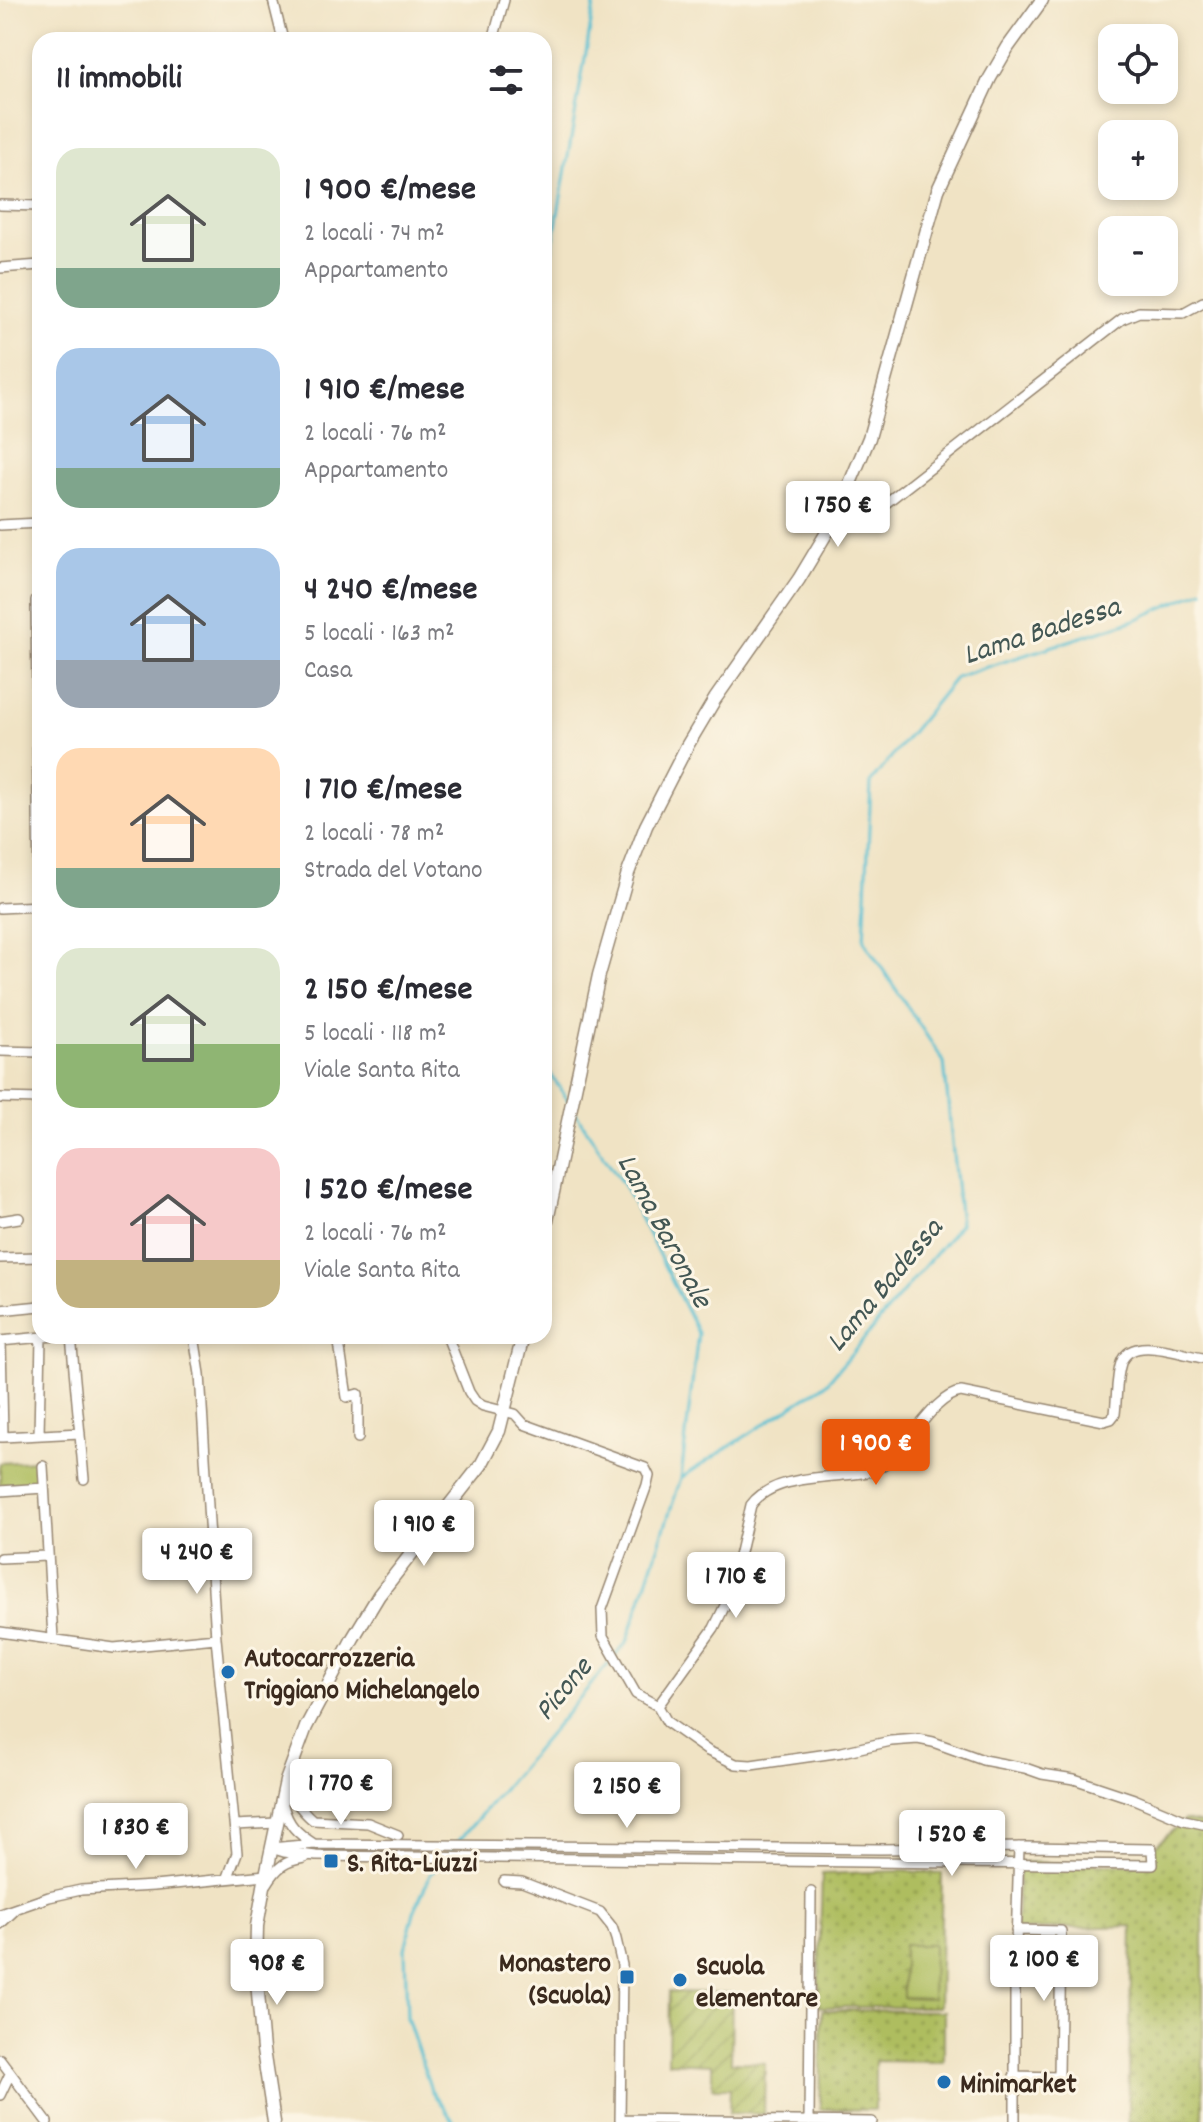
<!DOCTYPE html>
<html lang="it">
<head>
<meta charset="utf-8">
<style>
	:root { --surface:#fff; --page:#f7f7f7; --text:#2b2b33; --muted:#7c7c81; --accent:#ea580c }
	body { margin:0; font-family:Dekko,sans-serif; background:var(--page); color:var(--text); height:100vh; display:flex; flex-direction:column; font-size:30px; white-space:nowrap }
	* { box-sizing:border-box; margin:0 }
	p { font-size:26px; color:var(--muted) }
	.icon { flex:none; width:44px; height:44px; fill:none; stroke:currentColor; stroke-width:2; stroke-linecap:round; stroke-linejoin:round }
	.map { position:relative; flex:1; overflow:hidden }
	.details { position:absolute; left:32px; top:32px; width:520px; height:1312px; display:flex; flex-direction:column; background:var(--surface); border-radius:24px; box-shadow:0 4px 12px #0003 }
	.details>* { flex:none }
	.buttons { position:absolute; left:1098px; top:24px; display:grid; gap:16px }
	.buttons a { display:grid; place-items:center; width:80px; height:80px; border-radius:16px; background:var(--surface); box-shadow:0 4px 12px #0003; font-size:40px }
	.price { position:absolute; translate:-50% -68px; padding:0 18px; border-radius:8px; background:#fff; color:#222; font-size:26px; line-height:52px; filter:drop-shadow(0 2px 4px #0008) }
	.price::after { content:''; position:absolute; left:50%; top:48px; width:24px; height:18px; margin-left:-12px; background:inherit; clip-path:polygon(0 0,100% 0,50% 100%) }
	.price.current { background:var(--accent); color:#fff }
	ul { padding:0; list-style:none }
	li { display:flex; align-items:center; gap:24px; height:200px; padding:0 24px }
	li span { display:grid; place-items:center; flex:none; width:224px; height:160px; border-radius:24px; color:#555 }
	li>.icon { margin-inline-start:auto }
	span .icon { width:96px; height:96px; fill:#fffc; stroke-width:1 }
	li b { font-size:34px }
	h2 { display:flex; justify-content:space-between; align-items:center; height:96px; padding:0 24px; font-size:34px }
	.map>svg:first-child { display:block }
	.grass { fill:url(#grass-dots); stroke:#74743e; stroke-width:2 }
	.garden { fill:url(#garden-furrows); stroke:#74743e; stroke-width:2 }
	.pitch { fill:#aebd5f; stroke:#74743e; stroke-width:2 }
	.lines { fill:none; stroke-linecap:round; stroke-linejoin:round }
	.stream { stroke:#56bfd2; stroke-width:3 }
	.minor-casing { stroke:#968671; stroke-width:12 }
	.major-casing { stroke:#968671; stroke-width:15 }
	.minor { stroke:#fff; stroke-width:9 }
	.major { stroke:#fff; stroke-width:12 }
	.poi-dot { fill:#1f6fb2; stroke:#fcf5e5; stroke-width:3 }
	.labels { text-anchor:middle; stroke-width:6; stroke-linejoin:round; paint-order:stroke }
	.poi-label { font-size:28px; font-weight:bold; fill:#3b2a1e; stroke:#fcf5e5; text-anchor:start }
	.water-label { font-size:30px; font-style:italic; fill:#435754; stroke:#fcf5e5 }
</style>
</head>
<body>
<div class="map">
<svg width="1203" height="2122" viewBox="0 0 1203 2122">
	<defs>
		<pattern id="grass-dots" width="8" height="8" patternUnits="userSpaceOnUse" patternTransform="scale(2)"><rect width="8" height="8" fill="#aebd5f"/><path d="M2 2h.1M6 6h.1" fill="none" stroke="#8f9a4e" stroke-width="1.8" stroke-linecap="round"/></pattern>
		<pattern id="garden-furrows" width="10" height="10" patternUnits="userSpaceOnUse" patternTransform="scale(2)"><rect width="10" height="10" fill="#aebd5f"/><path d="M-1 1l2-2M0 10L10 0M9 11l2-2" fill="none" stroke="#8f9a4e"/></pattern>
	</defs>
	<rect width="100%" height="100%" fill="#fcf5e5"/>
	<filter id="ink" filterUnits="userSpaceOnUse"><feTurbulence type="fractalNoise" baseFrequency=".0125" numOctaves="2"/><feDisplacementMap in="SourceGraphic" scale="16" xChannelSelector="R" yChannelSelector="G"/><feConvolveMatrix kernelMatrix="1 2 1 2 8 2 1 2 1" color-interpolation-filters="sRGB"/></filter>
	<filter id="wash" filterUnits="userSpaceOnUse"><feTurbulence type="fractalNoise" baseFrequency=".006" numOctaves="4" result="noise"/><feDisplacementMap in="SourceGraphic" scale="32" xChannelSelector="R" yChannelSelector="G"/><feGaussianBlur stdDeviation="1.8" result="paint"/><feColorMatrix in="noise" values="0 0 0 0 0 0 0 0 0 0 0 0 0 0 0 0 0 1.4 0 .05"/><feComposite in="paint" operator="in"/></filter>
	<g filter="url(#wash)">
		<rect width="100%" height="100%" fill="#f0e3c4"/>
		<path class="grass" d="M1184,1820L1203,1824V2122H1128L1132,1926L1016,1930L1019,1862L1152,1865V1849Z
			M899,1871L942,1873L939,2007H818L822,1874Z
			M822,2010L944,2011V2062L875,2061V2110L820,2109Z"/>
		<path class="garden" d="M669,1992L732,1993L731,2062L765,2063L764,2114L729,2113L730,2088H712V2064L668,2062Z"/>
		<path class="pitch" d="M35,1461L37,1483L0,1485V1463Z
			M903,1945H933L932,1999L903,1998Z"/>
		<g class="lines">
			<path class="stream" d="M544,295L595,0
				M544,1064L569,1102
				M681,1478L826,1384L960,1224L944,1062L864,941L871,782L956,677L1135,620L1203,590
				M454,2122L431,2090L407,2018L405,1949L414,1912L430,1875L627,1642L681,1478L698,1333L626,1189L575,1112"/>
		</g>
	</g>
	<g filter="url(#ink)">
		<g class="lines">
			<defs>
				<path id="minor" d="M273,0L283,40
					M493,40L504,0
					M0,205L40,206
					M0,268L40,265
					M886,503L1122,319L1139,312L1183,313L1203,302
					M0,525L40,523
					M39,906L36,600L40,597
					M0,908L40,906
					M0,1051L40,1052
					M0,1098L40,1099
					M0,1221L19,1218
					M0,1258L40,1257
					M0,1310L40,1306
					M71,1336L84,1479
					M194,1336L200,1374L216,1638L237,1853L228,1877
					M338,1336L347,1397L358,1394V1438
					M447,1336L469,1392L475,1401L483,1406L515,1414L524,1424L645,1468L649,1476L647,1485L602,1609L603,1636L636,1694L658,1706L667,1722L708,1751L736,1764L751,1765L842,1752L891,1741L918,1739L933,1742L983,1760L1025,1768L1042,1774L1074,1779L1134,1799L1184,1820L1203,1824
					M0,1341L54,1336
					M39,1435L41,1337
					M0,1437H3L1,1341
					M3,1437L80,1433
					M43,1466L53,1638
					M0,1491L44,1488
					M0,1558L47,1556
					M0,1632L114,1648L216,1638
					M658,1706L714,1628L730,1595L751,1505C770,1479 813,1478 843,1475C853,1474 865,1474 874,1470C905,1458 930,1396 961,1392L1104,1421L1111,1419L1115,1414C1117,1397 1116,1378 1121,1363C1131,1334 1181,1355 1203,1358
					M284,1793C299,1801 301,1811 313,1820L368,1823L398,1835
					M283,1805C288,1825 297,1833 314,1844
					M235,1825L277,1823
					M314,1844L881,1849L1027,1847L1152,1849L1153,1865L316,1856L284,1852L271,1848Z
					M504,1881L522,1882L600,1912L612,1927L616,1939L622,1965L620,2122
					M267,1884C277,1867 285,1861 304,1858
					M0,1914L49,1897L81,1890L154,1886L266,1875
					M0,1924L15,1910
					M0,2059L47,2122
					M1014,2076L1059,2077L1061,1931L1016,1930
					M0,2095L10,2074
					M620,2119L872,2122
					M809,2122L811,1892
					M1015,2122V1978L1019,1847"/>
				<path id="major" d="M544,1235L599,975L628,873L646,826L687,746L715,699L799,579L835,519L869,438L938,190L990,78L1008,47L1042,0
					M274,2122L263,2050L256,1970L257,1926L266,1875L286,1781L306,1727L353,1638L379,1595L481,1465L499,1431L523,1336"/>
			</defs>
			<use href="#minor" class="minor-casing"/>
			<use href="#major" class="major-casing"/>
			<use href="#minor" class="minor"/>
			<use href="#major" class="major"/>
		</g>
	</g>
	<g class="poi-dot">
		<circle cx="228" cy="1672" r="8"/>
		<rect x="323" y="1853" width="16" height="16" rx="4"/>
		<rect x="619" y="1969" width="16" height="16" rx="4"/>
		<circle cx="680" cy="1980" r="8"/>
		<circle cx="944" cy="2082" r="8"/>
	</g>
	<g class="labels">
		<g class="poi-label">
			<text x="244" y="1666">Autocarrozzeria<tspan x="244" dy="32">Triggiano Michelangelo</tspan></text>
			<text x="347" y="1871">S. Rita-Liuzzi</text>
			<text x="611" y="1971" text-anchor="end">Monastero<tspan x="611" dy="32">(Scuola)</tspan></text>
			<text x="696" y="1974">Scuola<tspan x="696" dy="32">elementare</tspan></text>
			<text x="960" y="2092">Minimarket</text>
		</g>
		<g class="water-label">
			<text transform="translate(1041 629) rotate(-18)" y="10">Lama Badessa</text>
			<text transform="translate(666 1230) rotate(62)" y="10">Lama Baronale</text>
			<text transform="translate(883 1284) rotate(-50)" y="10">Lama Badessa</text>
			<text transform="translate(562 1688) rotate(-50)" y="10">Picone</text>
		</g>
	</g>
</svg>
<div class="buttons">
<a><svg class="icon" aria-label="locate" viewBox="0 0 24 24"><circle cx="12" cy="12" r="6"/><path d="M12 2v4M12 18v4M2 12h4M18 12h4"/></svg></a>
<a>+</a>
<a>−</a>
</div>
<b class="price" style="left:838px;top:549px">1 750 €</b>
<b class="price current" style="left:876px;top:1487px">1 900 €</b>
<b class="price" style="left:424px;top:1568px">1 910 €</b>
<b class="price" style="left:197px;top:1596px">4 240 €</b>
<b class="price" style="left:736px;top:1620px">1 710 €</b>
<b class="price" style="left:341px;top:1827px">1 770 €</b>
<b class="price" style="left:627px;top:1830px">2 150 €</b>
<b class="price" style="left:136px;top:1871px">1 830 €</b>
<b class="price" style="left:952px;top:1878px">1 520 €</b>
<b class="price" style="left:1044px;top:2003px">2 100 €</b>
<b class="price" style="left:277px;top:2007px">908 €</b>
<section class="details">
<h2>11 immobili<svg class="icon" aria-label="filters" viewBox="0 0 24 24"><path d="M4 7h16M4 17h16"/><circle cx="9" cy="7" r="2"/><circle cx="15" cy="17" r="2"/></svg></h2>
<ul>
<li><span style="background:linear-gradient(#dfe7d0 75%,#7fa58c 0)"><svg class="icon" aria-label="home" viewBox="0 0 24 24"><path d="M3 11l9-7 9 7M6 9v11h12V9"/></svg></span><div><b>1 900 €/mese</b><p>2 locali · 74 m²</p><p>Appartamento</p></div></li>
<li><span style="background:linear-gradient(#a9c7e8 75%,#7fa58c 0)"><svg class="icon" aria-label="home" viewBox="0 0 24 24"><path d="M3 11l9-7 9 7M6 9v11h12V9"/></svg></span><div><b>1 910 €/mese</b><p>2 locali · 76 m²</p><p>Appartamento</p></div></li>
<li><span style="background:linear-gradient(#a9c7e8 70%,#9aa5b1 0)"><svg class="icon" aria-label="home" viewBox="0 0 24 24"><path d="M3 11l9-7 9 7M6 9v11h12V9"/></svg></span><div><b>4 240 €/mese</b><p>5 locali · 163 m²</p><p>Casa</p></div></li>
<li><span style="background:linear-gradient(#ffd9b3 75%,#7fa58c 0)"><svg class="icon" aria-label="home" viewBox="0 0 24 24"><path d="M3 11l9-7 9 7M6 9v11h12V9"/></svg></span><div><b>1 710 €/mese</b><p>2 locali · 78 m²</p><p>Strada del Votano</p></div></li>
<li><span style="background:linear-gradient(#dfe7d0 60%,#8fb573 0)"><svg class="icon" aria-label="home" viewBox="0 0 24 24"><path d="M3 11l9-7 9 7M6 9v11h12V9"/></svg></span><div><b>2 150 €/mese</b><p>5 locali · 118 m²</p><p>Viale Santa Rita</p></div></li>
<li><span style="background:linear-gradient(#f6c9c9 70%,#c2b280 0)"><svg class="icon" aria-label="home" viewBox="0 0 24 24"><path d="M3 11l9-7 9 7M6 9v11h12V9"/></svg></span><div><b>1 520 €/mese</b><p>2 locali · 76 m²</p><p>Viale Santa Rita</p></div></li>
</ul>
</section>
</div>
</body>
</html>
